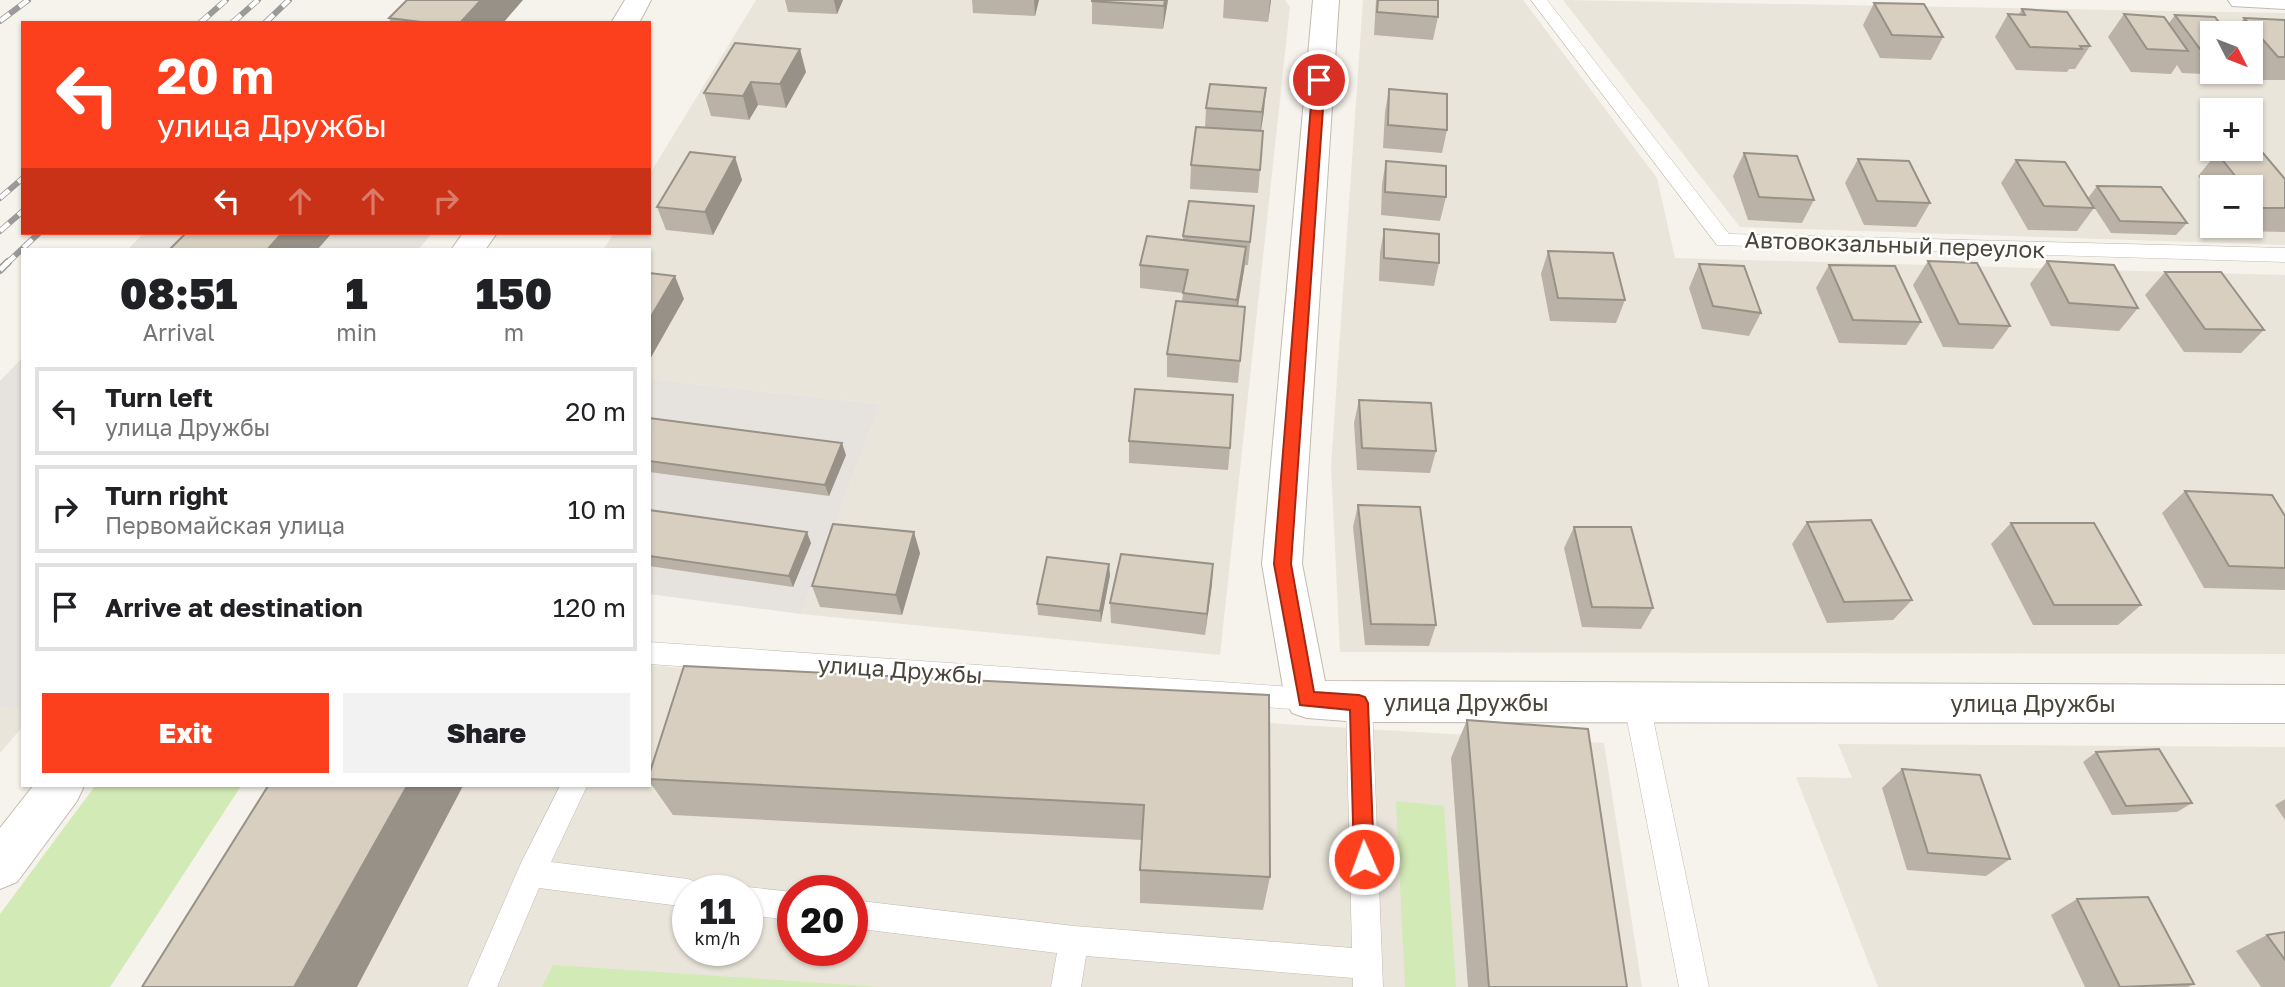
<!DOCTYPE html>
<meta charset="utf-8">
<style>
:root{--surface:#fff;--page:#f2f2f2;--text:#202124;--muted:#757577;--line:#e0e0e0;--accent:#fc3f1d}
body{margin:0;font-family:"Golos Text",sans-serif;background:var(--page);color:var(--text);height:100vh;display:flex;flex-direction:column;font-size:26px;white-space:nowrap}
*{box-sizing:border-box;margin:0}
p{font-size:23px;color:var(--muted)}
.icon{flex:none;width:38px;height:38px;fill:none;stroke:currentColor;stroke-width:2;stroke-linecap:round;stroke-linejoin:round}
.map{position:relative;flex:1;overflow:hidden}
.side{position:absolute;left:21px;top:248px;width:630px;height:539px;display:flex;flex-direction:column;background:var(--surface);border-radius:0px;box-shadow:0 2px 5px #0004}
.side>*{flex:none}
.top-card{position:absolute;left:21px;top:21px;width:630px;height:214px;border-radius:0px;box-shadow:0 2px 5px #0004;background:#fc3f1d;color:#fff;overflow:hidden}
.needle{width:46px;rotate:132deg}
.buttons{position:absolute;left:2200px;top:21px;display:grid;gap:14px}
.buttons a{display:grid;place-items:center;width:63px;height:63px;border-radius:0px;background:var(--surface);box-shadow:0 2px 5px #0004;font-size:35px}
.speed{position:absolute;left:672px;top:875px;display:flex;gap:14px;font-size:35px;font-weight:700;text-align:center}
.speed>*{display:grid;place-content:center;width:91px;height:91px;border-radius:50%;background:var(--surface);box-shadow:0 2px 5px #0004;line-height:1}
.speed small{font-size:18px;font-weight:400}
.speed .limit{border:10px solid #d22;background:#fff;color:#111}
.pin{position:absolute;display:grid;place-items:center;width:60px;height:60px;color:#fff;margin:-30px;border:4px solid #fff;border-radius:50%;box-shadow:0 2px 7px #0007}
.me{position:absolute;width:77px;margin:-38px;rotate:358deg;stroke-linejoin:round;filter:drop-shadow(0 0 5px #0008)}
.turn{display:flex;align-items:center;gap:24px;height:147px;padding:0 21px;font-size:32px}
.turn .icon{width:91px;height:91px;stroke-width:2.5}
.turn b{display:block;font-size:49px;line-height:60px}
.lanes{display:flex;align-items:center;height:66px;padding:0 21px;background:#0003;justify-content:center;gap:35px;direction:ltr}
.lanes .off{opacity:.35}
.eta{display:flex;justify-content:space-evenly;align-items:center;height:119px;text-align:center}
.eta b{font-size:42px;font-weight:800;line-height:49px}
.cta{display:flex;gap:14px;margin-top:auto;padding:14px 21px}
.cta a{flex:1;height:80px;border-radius:0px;background:var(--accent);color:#fff;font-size:28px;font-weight:800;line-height:80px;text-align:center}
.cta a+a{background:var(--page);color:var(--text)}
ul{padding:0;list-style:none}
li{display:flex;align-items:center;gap:21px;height:88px;margin:0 14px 10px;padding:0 7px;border:4px solid var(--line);border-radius:0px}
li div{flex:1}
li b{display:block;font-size:26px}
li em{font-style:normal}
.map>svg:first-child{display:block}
</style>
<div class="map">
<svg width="2285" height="987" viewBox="0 0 2285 987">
<rect width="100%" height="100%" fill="#f6f3ec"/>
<g fill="#eae5da" fill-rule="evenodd">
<path d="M756 0H1285L1290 7 1220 655 801 614 880 404 649 379V250H603L614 233H649V175Z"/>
<path d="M1363 0H1523L1657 178 1675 258 2285 275V654L1340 652 1331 466Z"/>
<path d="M1563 0 2285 13V245L1740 227ZM2212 33H2250V72H2212ZM2212 110H2250V149H2212ZM2212 187H2250V226H2212Z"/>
<path d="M649 665 1282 724 1604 743 1642 987H207L326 786H649ZM688 891H747V950H688ZM793 891H852V950H793Z"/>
<path d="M0 706 23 710V726L0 753Z"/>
<path d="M1838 744 2285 747V987H1878L1796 777 1852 778Z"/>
</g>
<g fill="#e6e2dd">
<path d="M144 233H432L418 250H127Z"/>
<path d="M23 357V710L0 706V381Z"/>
<path d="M649 379 880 404 801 614 649 594Z"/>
</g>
<g fill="#d2eab5">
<path d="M95 786H241L110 987H0V914Z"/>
<path d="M1396 801 1444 806 1456 987H1405Z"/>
<path d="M553 965 882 987H542Z"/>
</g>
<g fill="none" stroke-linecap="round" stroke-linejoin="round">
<g stroke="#c2bbae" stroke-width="1">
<g id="service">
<path d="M1531 0H1547L1729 234 2285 248V262L1717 245Z"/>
<path d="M649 642 1307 688 1316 691 1320 699 1316 707 1307 710 649 664Z"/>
<path d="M1359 692 1368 695 1372 703 1383 987H1353V978L1086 956 1081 987H1051L1057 953 852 928V900L1074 926 1352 948 1346 703 1350 695Z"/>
<path d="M1637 693 1646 696 1650 704 1709 987H1679L1624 704 1628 696Z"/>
<path d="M560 786H587L551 862 688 879 698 883 701 891H688V907L539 888 497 987H467L521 863Z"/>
<path d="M747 887 793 892V920L747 915V891H738Z"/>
</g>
</g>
<g stroke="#c2bbae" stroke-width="2">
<g id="minor">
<path d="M625 0H651L639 23H611Z"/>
<path d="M1313 0H1339L1302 564 1325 681 2285 685V723L1359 722 1307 718 1292 713 1285 699 1262 564Z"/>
<path d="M2228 0H2285V9L2232 6Z"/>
<path d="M463 233H497L485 250H451Z"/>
<path d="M33 786H84L77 801 17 882 0 889V828Z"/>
</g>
</g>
<use href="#service" fill="#fff" fill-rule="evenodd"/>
<use href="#minor" fill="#fff" fill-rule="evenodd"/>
<g stroke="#9a9a9a" stroke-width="6">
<g id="rail-far1">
<path d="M0 21 28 0"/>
<path d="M200 23 226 0"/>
<path d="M232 23 258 0"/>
<path d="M265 23 289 0"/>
<path d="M0 198 23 178"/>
<path d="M0 231 23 211"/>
<path d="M6 264 39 233"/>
</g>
</g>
<g stroke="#9a9a9a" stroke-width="8">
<path id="rail" d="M0 270 8 262"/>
</g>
<use href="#rail-far1" stroke="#fff" stroke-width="4.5" stroke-dasharray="12" stroke-linecap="butt"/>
<use href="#rail" stroke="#fff" stroke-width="5" stroke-dasharray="15" stroke-linecap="butt"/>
</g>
<g fill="#bab2a6">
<path d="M785 0H843L837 14 788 12Z"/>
<path d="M972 0H1039L1035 16 973 13Z"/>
<path d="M1092 0H1168L1163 29 1092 24Z"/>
<path d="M1224 0H1271L1268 22 1223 18Z"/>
<path d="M1376 0H1438V17L1433 40 1374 35Z"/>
<path d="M1874 3 1943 37 1931 60 1880 58 1863 25Z"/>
<path d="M2022 9 2090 46 2075 69H2069L2067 72 2016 70 1995 37 2008 14H2019Z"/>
<path d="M2124 14 2169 23 2175 15 2212 33V72H2226L2224 75 2182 73 2177 65 2171 74 2131 72 2108 37Z"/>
<path d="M389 18 429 23H391Z"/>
<path d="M2244 18 2285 20V80H2259L2250 69V33H2233Z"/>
<path d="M735 43 806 72 786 108 758 105 749 120 711 116 704 93Z"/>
<path d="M1389 89 1447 130 1442 153 1383 148 1385 112Z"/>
<path d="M1206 108 1264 111 1261 131 1260 170 1258 193 1190 189 1191 165 1205 128Z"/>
<path d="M1744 153 1814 200 1802 223 1748 220 1733 176Z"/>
<path d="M2217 153 2285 179V232L2240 231 2236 226H2250V187H2212V195L2198 176Z"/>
<path d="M735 157 742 180 713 235 666 230 657 207Z"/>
<path d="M1858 159 1930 203 1916 227 1864 225 1845 183Z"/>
<path d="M2016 160 2094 208 2077 231 2028 230 2001 183Z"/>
<path d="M1386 161 1446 197 1440 221 1381 215 1382 184Z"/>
<path d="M2097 186 2187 223 2176 235 2111 233 2088 198Z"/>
<path d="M1254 206 1248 265H1245L1238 306 1245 307 1238 383 1167 377V354L1182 301 1183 293 1140 288V265L1183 240V236Z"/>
<path d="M1384 229 1439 263 1434 286 1379 281 1380 253Z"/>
<path d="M1548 251 1625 300 1616 323 1550 321 1541 274Z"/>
<path d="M1928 261 2010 326 1993 349 1943 347 1913 285Z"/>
<path d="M2047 261 2138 308 2119 331 2051 326 2030 284Z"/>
<path d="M1699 264 1761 313 1749 336 1702 329 1689 288Z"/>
<path d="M1829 265 1921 322 1906 345 1839 343 1816 288Z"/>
<path d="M2165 272 2264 330 2241 353 2184 352 2145 295Z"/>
<path d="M1359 400 1436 451 1430 473 1357 470 1354 423Z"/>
<path d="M649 418 846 455 829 496 649 472Z"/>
<path d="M1129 441 1230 448 1228 470 1129 463Z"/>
<path d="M2185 491 2285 516V590L2204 588 2162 513Z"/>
<path d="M1358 505 1436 625 1429 646 1365 645 1353 527Z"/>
<path d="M649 510 811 543 793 587 649 566Z"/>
<path d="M1807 522 1912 600 1893 620 1827 623 1792 544Z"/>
<path d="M2011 523 2141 605 2118 625H2033L1991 544Z"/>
<path d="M1574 527 1653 608 1641 629 1582 627 1564 548Z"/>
<path d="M920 553 902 615 820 607 812 586Z"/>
<path d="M1213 564 1205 635 1111 623 1110 603Z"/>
<path d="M1110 575 1101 622 1038 615 1037 604Z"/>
<path d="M1269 695 1270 877 1263 910 1140 903V870L1142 840 673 815 649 781V775Z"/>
<path d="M1467 720 1627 987H1468L1451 758Z"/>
<path d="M2096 752 2192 803 2177 812 2112 815 2083 762Z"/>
<path d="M1902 769 2010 859 1986 876 1907 870 1882 788Z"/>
<path d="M2285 799V820L2275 805Z"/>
<path d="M2077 899 2194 984 2188 987H2085L2051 915Z"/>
<path d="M2285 932V987H2261L2236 951 2267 935Z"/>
</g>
<g fill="#979187">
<path d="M481 0H523L503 23H460Z"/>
<path d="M834 0H843L837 14Z"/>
<path d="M1034 0H1039L1035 16Z"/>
<path d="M1165 0H1168L1163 29 1164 6Z"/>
<path d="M1270 0H1271L1268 22Z"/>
<path d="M800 49 806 72 786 108 780 84Z"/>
<path d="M751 82 758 105 749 120 743 96Z"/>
<path d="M1266 88 1264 111 1260 136 1262 112Z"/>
<path d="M735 157 742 180 713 235 705 212Z"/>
<path d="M282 233H332L317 250H267Z"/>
<path d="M1246 247 1244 270 1235 323 1237 300Z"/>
<path d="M675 276 684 299 649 361V320Z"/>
<path d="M842 443 846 455 829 496 825 485Z"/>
<path d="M807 532 811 543 793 587 789 576Z"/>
<path d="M914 532 920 553 902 615 896 595Z"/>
<path d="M1109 564 1110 575 1101 622 1100 611Z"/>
<path d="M1213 564 1212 585 1205 635 1207 614Z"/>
<path d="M407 786H463L357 987H294Z"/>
</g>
<g fill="#d8cfc1" stroke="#979187" stroke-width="2">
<path d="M407 0H481L460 23H429L389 18Z"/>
<path d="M1092 0H1165L1164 6 1092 1Z"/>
<path d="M1378 0H1438V17L1377 12Z"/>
<path d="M1874 3 1924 4 1943 37 1892 35Z"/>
<path d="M2022 9 2067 12 2090 46H2080L2082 49 2030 47 2008 14 2025 15Z"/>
<path d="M2124 14 2164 17 2188 51 2147 49Z"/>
<path d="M2175 15 2215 17 2227 33H2212V50L2200 49Z"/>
<path d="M2244 18 2285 20V57H2278Z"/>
<path d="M735 43 800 49 780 84 751 82 743 96 704 93Z"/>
<path d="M1210 84 1266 88 1262 112 1206 108Z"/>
<path d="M1389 89 1447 94V130L1388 125Z"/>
<path d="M1196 127 1263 131 1260 170 1191 165Z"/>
<path d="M690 152 735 157 705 212 657 207Z"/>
<path d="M1744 153 1797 156 1814 200 1759 197Z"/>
<path d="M2217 153H2263L2285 179V208H2260L2250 196V187H2244Z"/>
<path d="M1858 159 1909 161 1930 203 1877 201Z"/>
<path d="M2016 160 2065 162 2094 208 2044 206Z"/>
<path d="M1386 161 1446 166V197L1385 192Z"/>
<path d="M2097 186 2161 187 2187 223 2120 221Z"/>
<path d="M1189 201 1254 206 1250 242 1183 236Z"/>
<path d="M1384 229 1439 234V263L1384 258Z"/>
<path d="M186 233H282L267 250H169Z"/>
<path d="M1147 236 1246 247 1237 300 1183 293 1188 270 1140 265Z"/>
<path d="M1548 251 1613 253 1625 300 1558 298Z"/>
<path d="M1928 261 1977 263 2010 326 1959 324Z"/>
<path d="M2047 261 2114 265 2138 308 2069 303Z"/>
<path d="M1699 264 1744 266 1761 313 1713 306Z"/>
<path d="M1829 265 1895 266 1921 322 1853 320Z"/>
<path d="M2165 272H2221L2264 330 2205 329Z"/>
<path d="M649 273 675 276 649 320Z"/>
<path d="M1176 301 1245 307 1240 361 1167 354Z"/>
<path d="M1135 389 1233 395 1230 448 1129 441Z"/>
<path d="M1359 400 1431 403 1436 451 1362 448Z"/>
<path d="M649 418 842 443 825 485 649 461Z"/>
<path d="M2185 491 2272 495 2285 516V568L2229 566Z"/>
<path d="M1358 505 1420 507 1436 625 1371 624Z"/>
<path d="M649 510 807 532 789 576 649 556Z"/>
<path d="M1871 520 1912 600 1844 602 1807 522Z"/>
<path d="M2011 523H2094L2141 605H2054Z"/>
<path d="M833 524 914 532 896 595 812 586Z"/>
<path d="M1574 527H1631L1653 608 1592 607Z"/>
<path d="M1121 554 1213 564 1207 614 1110 603Z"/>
<path d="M1047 557 1109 564 1100 611 1037 604Z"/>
<path d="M684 666 1269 695 1270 877 1140 870 1144 805 649 779V775Z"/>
<path d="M1467 720 1588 729 1627 987H1489Z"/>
<path d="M2159 749 2192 803 2126 806 2096 752Z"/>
<path d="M1902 769 1980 775 2010 859 1928 853Z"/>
<path d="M268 786H407L294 987H142Z"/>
<path d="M2148 897 2194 984 2120 987 2077 899Z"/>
<path d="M2285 932V960L2267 935Z"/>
</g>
<path fill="#fc3f1d" stroke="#a42913" stroke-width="2" d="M1319 77 1325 80 1291 564 1314 692 1359 695 1365 697 1368 703 1374 859 1371 866 1364 869 1357 866 1354 859 1350 710 1300 705 1274 564 1313 80Z"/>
<g text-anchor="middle" stroke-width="5" stroke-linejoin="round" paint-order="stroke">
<g font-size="23" fill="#4b4439" stroke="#fff">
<text transform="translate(1895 245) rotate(2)" y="8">Автовокзальный переулок</text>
<text transform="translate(900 670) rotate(4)" y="8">улица Дружбы</text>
<text x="1466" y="711">улица Дружбы</text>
<text x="2033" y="712">улица Дружбы</text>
</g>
</g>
</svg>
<div class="buttons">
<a><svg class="needle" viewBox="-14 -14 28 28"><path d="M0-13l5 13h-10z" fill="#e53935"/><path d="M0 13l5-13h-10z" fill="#757577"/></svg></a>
<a>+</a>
<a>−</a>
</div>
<div class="speed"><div>11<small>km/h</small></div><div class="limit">20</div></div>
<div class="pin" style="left:1319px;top:80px;background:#d93025"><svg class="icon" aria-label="arrive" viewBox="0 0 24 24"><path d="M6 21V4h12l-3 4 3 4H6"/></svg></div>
<svg class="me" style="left:1364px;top:859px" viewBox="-20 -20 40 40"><circle r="17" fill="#fc3f1d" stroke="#fff" stroke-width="3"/><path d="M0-11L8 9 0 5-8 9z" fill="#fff"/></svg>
<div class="top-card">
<div class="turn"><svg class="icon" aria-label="left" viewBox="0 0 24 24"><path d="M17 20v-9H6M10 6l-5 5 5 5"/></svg><div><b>20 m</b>улица Дружбы</div></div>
<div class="lanes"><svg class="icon" aria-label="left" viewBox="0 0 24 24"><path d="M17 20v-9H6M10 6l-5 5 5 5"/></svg><svg class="icon off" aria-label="ahead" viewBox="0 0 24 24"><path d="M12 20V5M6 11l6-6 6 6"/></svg><svg class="icon off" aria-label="ahead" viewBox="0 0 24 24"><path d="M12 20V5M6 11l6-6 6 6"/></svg><svg class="icon off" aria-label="right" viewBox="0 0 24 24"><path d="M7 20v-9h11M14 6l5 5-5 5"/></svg></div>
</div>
<section class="side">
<div class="eta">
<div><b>08:51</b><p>Arrival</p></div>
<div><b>1</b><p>min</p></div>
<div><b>150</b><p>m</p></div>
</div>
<ul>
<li><svg class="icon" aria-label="left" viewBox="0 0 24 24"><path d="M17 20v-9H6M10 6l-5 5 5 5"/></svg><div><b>Turn left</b><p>улица Дружбы</p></div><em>20 m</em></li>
<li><svg class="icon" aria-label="right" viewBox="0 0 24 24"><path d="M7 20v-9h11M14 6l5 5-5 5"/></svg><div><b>Turn right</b><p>Первомайская улица</p></div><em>10 m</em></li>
<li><svg class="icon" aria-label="arrive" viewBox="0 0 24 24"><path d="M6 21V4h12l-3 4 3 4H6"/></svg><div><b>Arrive at destination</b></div><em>120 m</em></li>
</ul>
<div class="cta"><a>Exit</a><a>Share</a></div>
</section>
</div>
